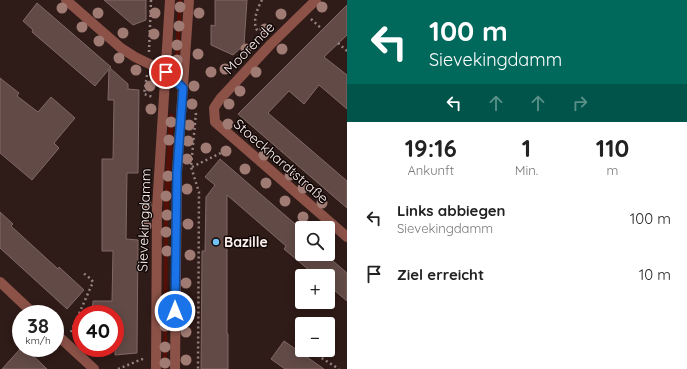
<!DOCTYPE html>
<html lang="de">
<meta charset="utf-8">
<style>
:root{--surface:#fff;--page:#f6f6f6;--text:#222;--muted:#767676}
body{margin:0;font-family:Quicksand,sans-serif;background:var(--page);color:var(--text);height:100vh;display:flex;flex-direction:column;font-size:15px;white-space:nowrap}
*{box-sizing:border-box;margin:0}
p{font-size:13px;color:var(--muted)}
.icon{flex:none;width:22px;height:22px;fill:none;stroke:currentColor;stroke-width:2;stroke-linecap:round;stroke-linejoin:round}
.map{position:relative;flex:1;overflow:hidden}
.details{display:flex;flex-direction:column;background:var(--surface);width:340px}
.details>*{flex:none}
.guide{background:#00695c;color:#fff;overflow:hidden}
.controls{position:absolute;left:295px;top:221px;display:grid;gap:8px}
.controls a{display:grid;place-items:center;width:40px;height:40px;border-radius:4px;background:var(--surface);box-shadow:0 2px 10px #0003;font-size:20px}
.speed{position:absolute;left:12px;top:305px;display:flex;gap:8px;font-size:20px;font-weight:700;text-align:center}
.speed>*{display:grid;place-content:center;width:52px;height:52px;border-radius:50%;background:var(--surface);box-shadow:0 2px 10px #0003;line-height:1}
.speed small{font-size:10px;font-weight:400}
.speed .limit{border:6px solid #d22;background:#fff;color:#111}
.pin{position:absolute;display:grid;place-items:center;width:34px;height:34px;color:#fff;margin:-17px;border:2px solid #fff;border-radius:50%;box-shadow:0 1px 4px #0007}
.me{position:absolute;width:44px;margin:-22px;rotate:0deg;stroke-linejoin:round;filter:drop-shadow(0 0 3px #0008)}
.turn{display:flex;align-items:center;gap:14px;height:84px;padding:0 16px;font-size:18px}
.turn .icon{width:52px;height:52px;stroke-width:2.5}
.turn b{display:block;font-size:28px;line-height:34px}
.lanes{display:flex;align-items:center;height:38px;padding:0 16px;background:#0003;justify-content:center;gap:20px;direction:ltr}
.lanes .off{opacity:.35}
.eta{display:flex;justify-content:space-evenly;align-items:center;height:68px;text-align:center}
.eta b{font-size:24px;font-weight:700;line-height:28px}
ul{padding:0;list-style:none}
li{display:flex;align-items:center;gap:12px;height:56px;padding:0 16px}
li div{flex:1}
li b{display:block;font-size:15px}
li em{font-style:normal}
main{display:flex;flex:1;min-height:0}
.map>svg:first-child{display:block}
</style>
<main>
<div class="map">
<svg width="347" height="369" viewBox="0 0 347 369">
<rect width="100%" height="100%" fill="#2f1b18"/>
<g fill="#540f07">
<path d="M178 0H182L178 75 177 77 174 75Z"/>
<path d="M170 113 174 115 168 222 167 369H163L164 201 169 115Z"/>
</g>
<g fill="#624b47" stroke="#816965">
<path d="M104 0H146V20L133 25Z"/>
<path d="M215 0H247L244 45 233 55 211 45V25L215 26Z"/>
<path d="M37 3 111 67 110 68 128 84V89L139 90 138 173H127L126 239 138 240 137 353 115 355V314H92L93 301H112L113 251H102V159H113L114 100H108L109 69 95 86 32 32 33 30 23 21Z"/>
<path d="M347 5V35L324 57 347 75V109L319 85 304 104 289 91 268 113 347 181V208L238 114Z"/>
<path d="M0 78 19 93 17 96 38 112 51 97 75 118 54 143 59 148 32 180 0 153Z"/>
<path d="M220 159 302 230V254H325L347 273V301L328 285V276H316L284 249 286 246 227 195V334H228V369H201L202 251H205L206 197 215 185 205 177Z"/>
<path d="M0 212 13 224 11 226 58 269 59 267 84 290 67 309 0 248Z"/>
<path d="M284 341 297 350 324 369H285L271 359Z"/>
<path d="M21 348H25L47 369H2Z"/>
</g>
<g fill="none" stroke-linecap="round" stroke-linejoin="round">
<g stroke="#948380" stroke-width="2.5" stroke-dasharray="2 3" stroke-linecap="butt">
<path d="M262 0C258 7 253 19 256 28 257 31 261 33 263 35"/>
<path d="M311 19 322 29"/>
<path d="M338 43 347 51"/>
<path d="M149 52 151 0"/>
<path d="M147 75 144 94 153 97"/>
<path d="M196 113 191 167 199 192 198 369"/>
<path d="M192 167 229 149"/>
<path d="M71 332 93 282 91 279 82 272"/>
<path d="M301 345 302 346"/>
<path d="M309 350 339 369"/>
<path d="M118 369 145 358"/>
</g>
<g stroke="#8c5248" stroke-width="10">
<path d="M66 0 121 48 135 57 166 72 183 88"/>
<path d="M316 0 271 44 220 99 214 108 215 122 347 237"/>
<path d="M0 282 34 314"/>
<path d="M55 333 94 369"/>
</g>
<g stroke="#8c5248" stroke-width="10">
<path d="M156 369 157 208 170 0"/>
<path d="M175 369 177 172 189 0"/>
</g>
</g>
<g fill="#a07b74">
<circle cx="180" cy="7" r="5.5"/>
<circle cx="322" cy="7" r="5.5"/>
<circle cx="62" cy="8" r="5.5"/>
<circle cx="98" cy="13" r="5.5"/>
<circle cx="155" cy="13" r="5.5"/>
<circle cx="199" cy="13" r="5.5"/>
<circle cx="281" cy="14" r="5.5"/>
<circle cx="179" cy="26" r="5.5"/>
<circle cx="82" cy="27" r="5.5"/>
<circle cx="265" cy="29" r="5.5"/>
<circle cx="123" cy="33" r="5.5"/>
<circle cx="154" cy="34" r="5.5"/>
<circle cx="99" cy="41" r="5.5"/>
<circle cx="177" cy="45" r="5.5"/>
<circle cx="246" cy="49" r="5.5"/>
<circle cx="282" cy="49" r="5.5"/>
<circle cx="198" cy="54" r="5.5"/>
<circle cx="119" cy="58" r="5.5"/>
<circle cx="177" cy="60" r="5.5"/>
<circle cx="225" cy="69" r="5.5"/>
<circle cx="136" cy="70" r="5.5"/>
<circle cx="211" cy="72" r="5.5"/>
<circle cx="256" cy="72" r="5.5"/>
<circle cx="150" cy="86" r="5.5"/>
<circle cx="194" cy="86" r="5.5"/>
<circle cx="240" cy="91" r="5.5"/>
<circle cx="192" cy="104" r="5.5"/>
<circle cx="229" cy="104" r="5.5"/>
<circle cx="151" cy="109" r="5.5"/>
<circle cx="171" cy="122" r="5.5"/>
<circle cx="228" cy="124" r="5.5"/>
<circle cx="189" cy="125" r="5.5"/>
<circle cx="169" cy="140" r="5.5"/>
<circle cx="188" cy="141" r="5.5"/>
<circle cx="206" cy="148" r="5.5"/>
<circle cx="226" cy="151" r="5.5"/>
<circle cx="264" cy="155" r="5.5"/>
<circle cx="187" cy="159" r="5.5"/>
<circle cx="245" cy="169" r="5.5"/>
<circle cx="290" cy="175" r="5.5"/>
<circle cx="168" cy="176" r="5.5"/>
<circle cx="266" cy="183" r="5.5"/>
<circle cx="303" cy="188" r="5.5"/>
<circle cx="187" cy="189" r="5.5"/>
<circle cx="166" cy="196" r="5.5"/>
<circle cx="285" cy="201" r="5.5"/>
<circle cx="322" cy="203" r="5.5"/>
<circle cx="146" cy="205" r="5.5"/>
<circle cx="167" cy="215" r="5.5"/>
<circle cx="303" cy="217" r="5.5"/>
<circle cx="188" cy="224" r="5.5"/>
<circle cx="146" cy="226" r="5.5"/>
<circle cx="166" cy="232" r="5.5"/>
<circle cx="167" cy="251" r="5.5"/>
<circle cx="190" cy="255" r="5.5"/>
<circle cx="186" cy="283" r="5.5"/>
<circle cx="186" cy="306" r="5.5"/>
<circle cx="165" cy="307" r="5.5"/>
<circle cx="165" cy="326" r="5.5"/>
<circle cx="186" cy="332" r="5.5"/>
<circle cx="165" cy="347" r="5.5"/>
<circle cx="186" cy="360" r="5.5"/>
<circle cx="165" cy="363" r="5.5"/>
</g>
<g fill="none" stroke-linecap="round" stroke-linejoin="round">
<g stroke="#114b97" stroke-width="10">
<path id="route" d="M166 72 183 88 177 172 175 311"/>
</g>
<use href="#route" stroke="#1a73e8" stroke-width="7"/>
</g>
<circle fill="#70c2f4" stroke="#110807" stroke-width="1.5" cx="216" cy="242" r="4"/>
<g text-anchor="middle" stroke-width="3" stroke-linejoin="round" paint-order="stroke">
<g font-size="14" fill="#fef0ed" stroke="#110807">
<text transform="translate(249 48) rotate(-46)" y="5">Moorende</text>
<text transform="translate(281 161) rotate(41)" y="5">Stoeckhardtstraße</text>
<text transform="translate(144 220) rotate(-88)" y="5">Sievekingdamm</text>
</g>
<g font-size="14" font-weight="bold" fill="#fef0ed" stroke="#110807" text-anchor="start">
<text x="224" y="247">Bazille</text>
</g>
</g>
</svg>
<div class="controls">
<a><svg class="icon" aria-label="search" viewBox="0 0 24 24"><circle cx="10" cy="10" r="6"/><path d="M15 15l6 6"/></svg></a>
<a>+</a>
<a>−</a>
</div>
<div class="speed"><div>38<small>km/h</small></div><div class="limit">40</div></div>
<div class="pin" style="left:166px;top:72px;background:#d93025"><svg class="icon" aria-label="arrive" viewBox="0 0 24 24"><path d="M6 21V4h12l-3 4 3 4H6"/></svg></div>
<svg class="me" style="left:175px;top:311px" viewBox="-20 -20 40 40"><circle r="17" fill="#1a73e8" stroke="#fff" stroke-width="3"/><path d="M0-11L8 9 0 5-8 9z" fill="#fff"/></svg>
</div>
<section class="details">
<div class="guide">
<div class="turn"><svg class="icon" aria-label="left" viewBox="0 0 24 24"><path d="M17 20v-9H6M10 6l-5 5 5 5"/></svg><div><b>100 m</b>Sievekingdamm</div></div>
<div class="lanes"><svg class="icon" aria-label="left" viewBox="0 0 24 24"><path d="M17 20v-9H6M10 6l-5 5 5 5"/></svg><svg class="icon off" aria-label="ahead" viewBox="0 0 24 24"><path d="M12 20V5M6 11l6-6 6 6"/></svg><svg class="icon off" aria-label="ahead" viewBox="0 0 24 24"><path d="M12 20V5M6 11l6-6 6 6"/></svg><svg class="icon off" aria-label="right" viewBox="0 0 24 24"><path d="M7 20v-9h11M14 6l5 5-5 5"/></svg></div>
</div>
<div class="eta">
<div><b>19:16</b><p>Ankunft</p></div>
<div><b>1</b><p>Min.</p></div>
<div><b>110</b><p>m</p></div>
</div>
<ul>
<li><svg class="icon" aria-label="left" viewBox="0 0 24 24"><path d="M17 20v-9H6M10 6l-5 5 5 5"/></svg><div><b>Links abbiegen</b><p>Sievekingdamm</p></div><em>100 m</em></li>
<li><svg class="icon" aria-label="arrive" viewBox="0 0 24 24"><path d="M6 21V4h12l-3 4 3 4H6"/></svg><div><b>Ziel erreicht</b></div><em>10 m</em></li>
</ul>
</section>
</main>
